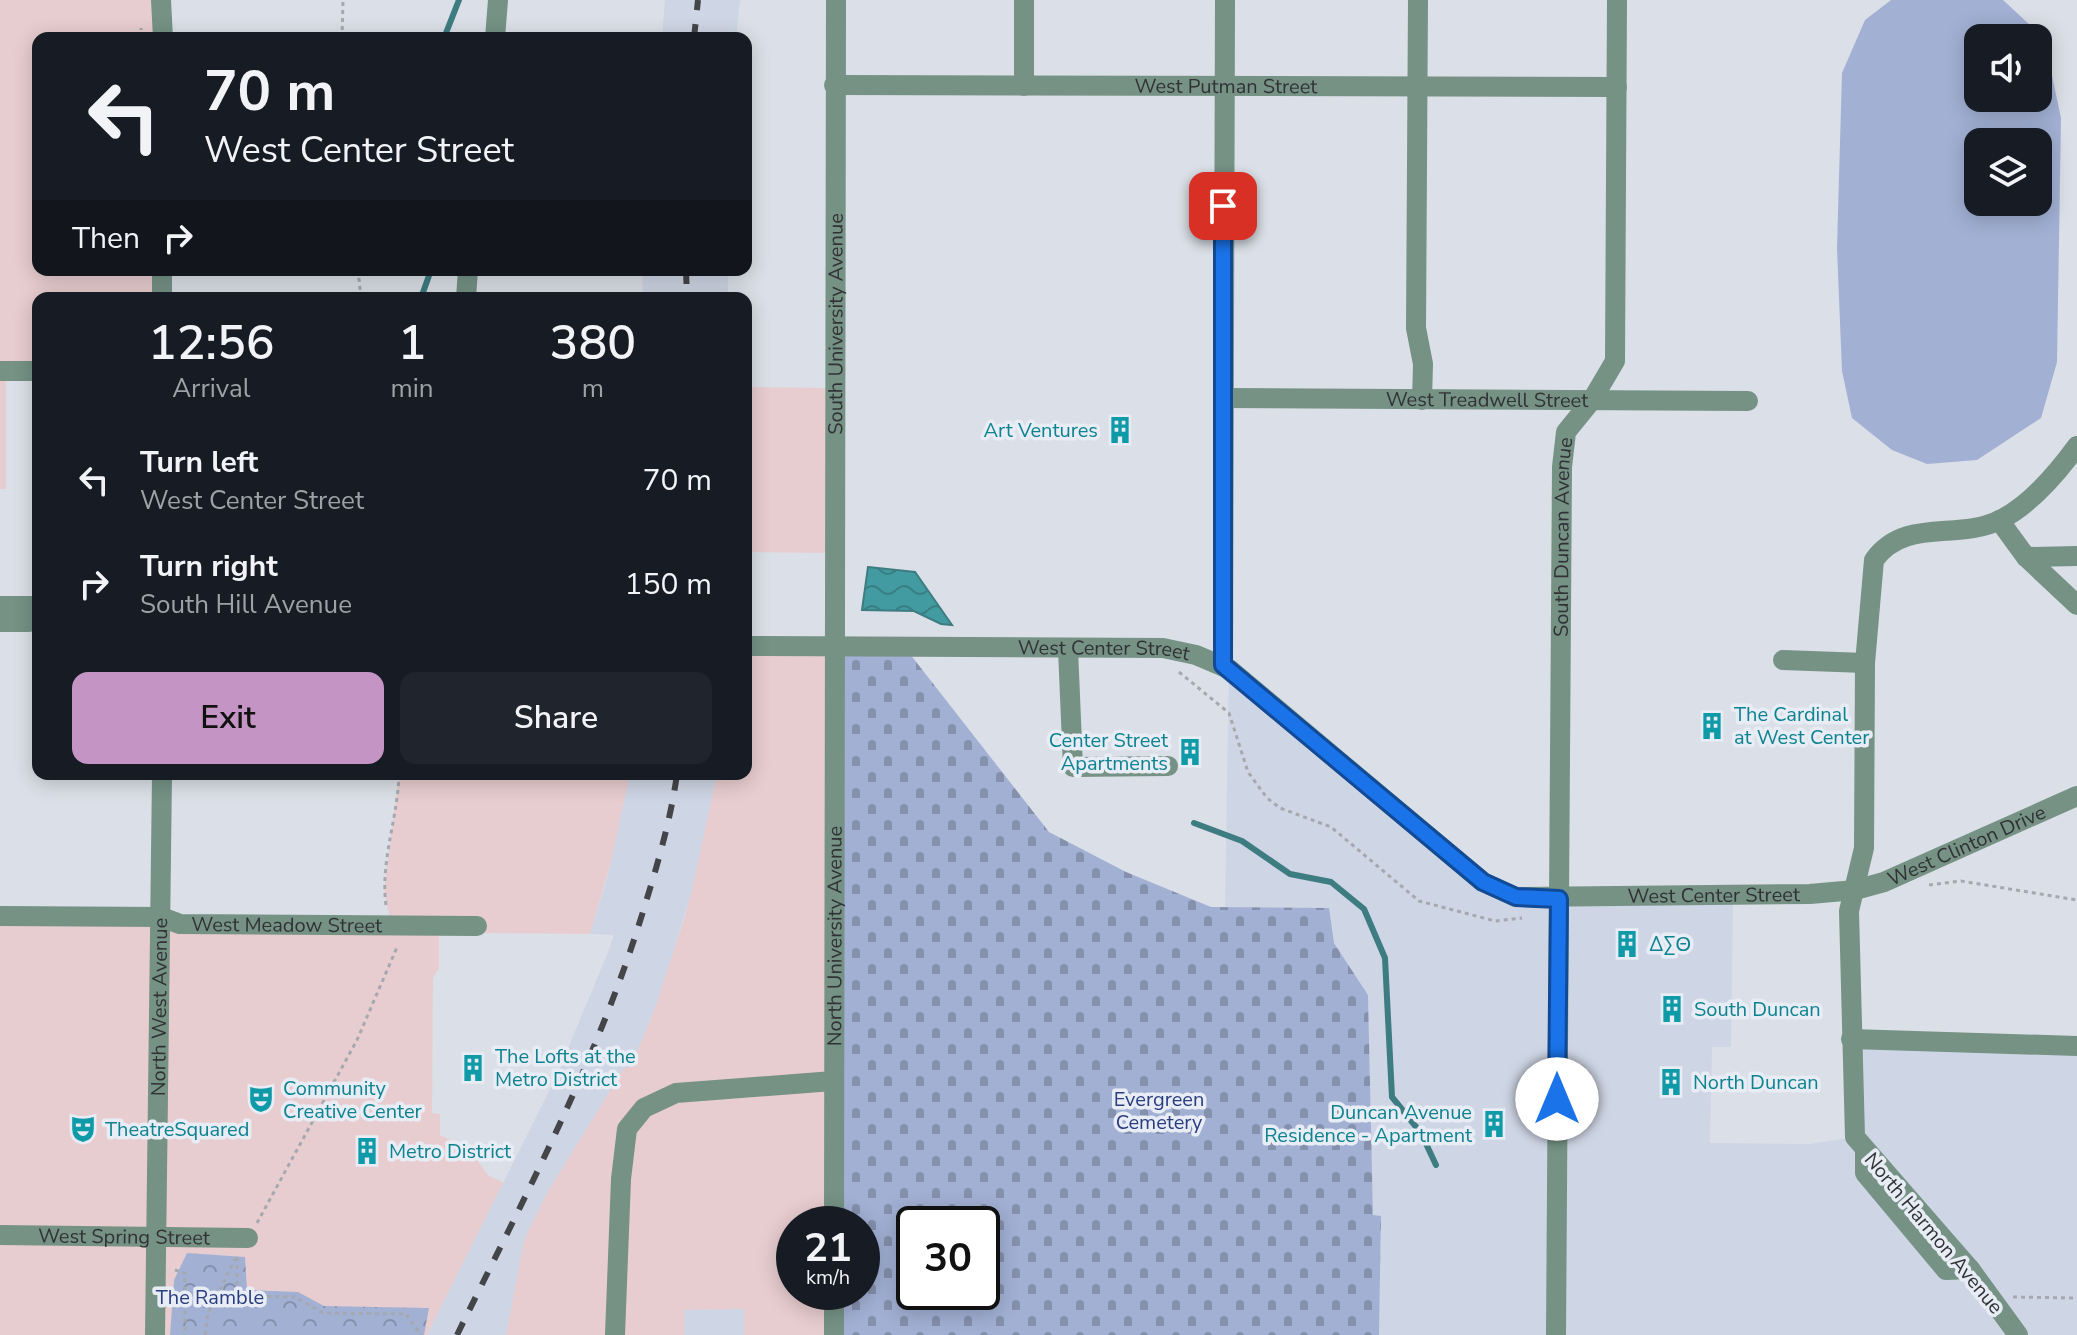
<!DOCTYPE html>
<meta charset="utf-8">
<style>
:root{--surface:#171b24;--page:#20242c;--text:#f1f3f6;--muted:#9ea1a6;--accent:#c495c4}
body{margin:0;font-family:"Nunito Sans",sans-serif;background:var(--page);color:var(--text);height:100vh;display:flex;flex-direction:column;font-size:30px;white-space:nowrap}
*{box-sizing:border-box;margin:0}
p{font-size:26px;color:var(--muted)}
.icon{flex:none;width:44px;height:44px;fill:none;stroke:currentColor;stroke-width:2;stroke-linecap:round;stroke-linejoin:round}
.map{position:relative;flex:1;overflow:hidden}
.drawer{position:absolute;left:32px;top:292px;width:720px;height:488px;display:flex;flex-direction:column;background:var(--surface);border-radius:16px;box-shadow:0 4px 20px #0003}
.drawer>*{flex:none}
.banner{position:absolute;left:32px;top:32px;width:720px;height:244px;border-radius:16px;box-shadow:0 4px 20px #0003;background:#171b24;color:var(--text);overflow:hidden}
.fabs{position:absolute;left:1964px;top:24px;display:grid;gap:16px}
.fabs a{display:grid;place-items:center;width:88px;height:88px;border-radius:16px;background:var(--surface);box-shadow:0 4px 20px #0003;font-size:40px}
.speed{position:absolute;left:776px;top:1206px;display:flex;gap:16px;font-size:40px;font-weight:700;text-align:center}
.speed>*{display:grid;place-content:center;width:104px;height:104px;border-radius:50%;background:var(--surface);box-shadow:0 4px 20px #0003;line-height:1}
.speed small{font-size:20px;font-weight:400}
.speed .limit{border:4px solid #111;border-radius:12px;background:#fff;color:#111}
.pin{position:absolute;display:grid;place-items:center;width:68px;height:68px;color:#fff;margin:-34px;border-radius:16px;box-shadow:0 4px 12px #0006}
.me{position:absolute;width:88px;margin:-44px;rotate:0deg;stroke-linejoin:round;filter:drop-shadow(0 0 6px #0008)}
.turn{display:flex;align-items:center;gap:28px;height:168px;padding:0 40px;font-size:36px}
.turn .icon{width:104px;height:104px;stroke-width:2.5}
.turn b{display:block;font-size:56px;line-height:68px}
.then{display:flex;align-items:center;height:76px;padding:0 40px;background:#0003;gap:16px;font-size:30px}
.eta{display:flex;justify-content:space-evenly;align-items:center;height:136px;text-align:center}
.eta b{font-size:48px;font-weight:600;line-height:56px}
.cta{display:flex;gap:16px;margin-top:auto;padding:16px 40px}
.cta a{flex:1;height:92px;border-radius:16px;background:var(--accent);color:#111;font-size:32px;font-weight:600;line-height:92px;text-align:center}
.cta a+a{background:var(--page);color:var(--text)}
ul{padding:0;list-style:none}
li{display:flex;align-items:center;gap:24px;height:104px;padding:0 40px}
li div{flex:1}
li b{display:block;font-size:30px}
li em{font-style:normal}
.map>svg:first-child{display:block}
</style>
<div class="map">
<svg width="2077" height="1335" viewBox="0 0 2077 1335">
<defs>
<pattern id="cemetery-stones" width="16" height="16" patternUnits="userSpaceOnUse" patternTransform="scale(2)"><rect width="16" height="16" fill="#a2b0d4"/><path d="M2 7V4a2 2 0 0 1 4 0v3zM10 15v-3a2 2 0 0 1 4 0v3z" fill="#8590ad"/></pattern>
<pattern id="park-crowns" width="20" height="18" patternUnits="userSpaceOnUse" patternTransform="scale(2)"><rect width="20" height="18" fill="#a2b0d4"/><path d="M2 6a3 3 0 1 1 6 0M12 15a3 3 0 1 1 6 0" fill="none" stroke="#8590ad"/></pattern>
<pattern id="water-waves" width="16" height="10" patternUnits="userSpaceOnUse" patternTransform="scale(2)"><rect width="16" height="10" fill="#429ba1"/><path d="M0 5q4-4 8 0t8 0" fill="none" stroke="#387f84"/></pattern>
</defs>
<rect width="100%" height="100%" fill="#dbdfe7"/>
<g fill="#e8cdd0">
<path d="M0 0H161L163 38H38V270H162V298H38V371H6V489H0Z"/>
<path d="M746 387 834 388V553L746 552Z"/>
<path d="M746 646 833 647 834 1224H794V1292H834V1335H744L743 1309 684 1310V1335H506L524 1240 547 1193 650 1021 685 916 717 774H746Z"/>
<path d="M333 774H630L613 855 590 934 485 933 477 926H439V968L433 978 432 1113 440 1114V1135L468 1148 488 1175 504 1183 427 1335H0V916L391 925 384 890 399 776Z"/>
</g>
<g fill="#ced5e4">
<path d="M665 0H740L736 38H662Z"/>
<path d="M642 270H728V298H643Z"/>
<path d="M1229 669 1516 897 1733 896 1731 1047H1712L1710 1143 1810 1144 1855 1137 1851 1039 2077 1046V1335H1379L1381 1217 1373 1216 1368 995 1334 943 1225 907Z"/>
<path d="M630 774H717L691 894 658 1000 631 1067 624 1068 547 1193 524 1240 506 1335H427L556 1077 609 950 614 935 590 934 608 875Z"/>
<path d="M744 1309V1335H684V1310Z"/>
</g>
<path fill="url(#cemetery-stones)" fill-rule="evenodd" d="M833 647 906 649 1049 832 1126 872 1211 907 1329 908 1334 943 1368 995 1373 1215 1381 1216 1379 1335H834V1292H862V1224H834ZM914 1224H982V1292H914Z"/>
<path fill="url(#park-crowns)" d="M187 1253 245 1257 247 1290 298 1292 324 1306 429 1308 424 1335H170L174 1280Z"/>
<path fill="#a2b0d4" fill-rule="evenodd" d="M1891 0H2003L2044 38 2061 118 2057 362 2041 418 1977 460 1927 464 1892 450 1852 418 1842 371 1837 248 1842 73 1865 20ZM1978 38H2038V98H1978ZM1978 142H2038V202H1978Z"/>
<path fill="url(#water-waves)" stroke="#3d7c81" stroke-width="2" d="M868 567 915 572 952 625 941 624 914 611 862 610Z"/>
<g fill="none" stroke-linecap="round" stroke-linejoin="round">
<g stroke="#3d7c81" stroke-width="6">
<path d="M444 38 459 0"/>
<path d="M421 298 431 270"/>
<path d="M1194 823 1242 841 1290 874 1331 882 1364 909 1385 958 1392 1097 1421 1133 1436 1165"/>
</g>
<g stroke="#a5a8af" stroke-width="3" stroke-dasharray="4 4" stroke-linecap="butt">
<path d="M141 38V28"/>
<path d="M342 38 343 0"/>
<path d="M358 270 361 298"/>
<path d="M1179 672 1229 713 1248 772 1267 798 1280 808 1331 827 1419 901 1495 921 1522 918"/>
<path d="M1929 885 1961 881 2077 900"/>
<path d="M386 905C380 861 398 818 399 774"/>
<path d="M257 1223 357 1040 398 945"/>
<path d="M237 1257V1288L247 1296 295 1297 323 1313 406 1314 421 1335"/>
<path d="M175 1270 185 1273V1335"/>
<path d="M2013 1297 2077 1298"/>
<path d="M205 1335 208 1313 235 1259"/>
</g>
<g stroke="#759285" stroke-width="20">
<path d="M161 0 163 38"/>
<path d="M1418 0 1416 328 1423 364 1422 400"/>
<path d="M495 38 498 0"/>
<path id="s1" d="M834 85 1617 87"/>
<path d="M1024 86V0"/>
<path d="M162 298V270"/>
<path d="M466 298 468 270"/>
<path d="M0 371H38"/>
<path id="s2" d="M1225 398 1748 401"/>
<path d="M1999 520 2026 557 2077 556"/>
<path d="M2026 557 2077 605"/>
<path d="M0 606H38"/>
<path d="M0 622H29L38 616"/>
<path id="s3" d="M746 646 1163 648 1196 655 1229 669 1483 882 1516 897 1810 894 1855 890 1884 882 2077 796"/>
<path d="M1068 649 1073 767 1168 766"/>
<path d="M1783 660 1865 663"/>
<path d="M1223 665 1225 0"/>
<path id="s4" d="M0 916 161 917 180 924 477 926"/>
<path d="M1851 1039 2077 1046"/>
<path d="M1865 1150V1173L1946 1270 1970 1269"/>
<path id="s5" d="M834 1224 836 0"/>
<path id="s6" d="M0 1235 248 1238"/>
<path d="M834 1292V1335"/>
<path id="s7" d="M155 1335 162 774"/>
<path d="M615 1335 621 1179 627 1129 644 1108 676 1093 833 1081"/>
<path id="s8" d="M1556 1335 1562 467 1566 432 1592 400 1615 361 1617 0"/>
<path d="M2018 1335 1970 1269 1855 1137 1849 911 1864 848 1865 663 1874 560C1905 517 1957 541 2000 520 2030 505 2058 472 2077 446"/>
</g>
<g stroke="#444549" stroke-width="6" stroke-dasharray="14 14" stroke-linecap="butt">
<path d="M694 38 698 0"/>
<path d="M686 270 687 298"/>
<path d="M457 1335C526 1194 600 1055 645 905 658 863 671 818 677 774"/>
</g>
</g>
<g fill="none" stroke-linecap="round" stroke-linejoin="round">
<g stroke="#114b97" stroke-width="20">
<path id="route" d="M1223 206V665L1483 882 1516 897 1559 899 1557 1099"/>
</g>
<use href="#route" stroke="#1a73e8" stroke-width="14"/>
</g>
<defs>
<g id="building-bare" transform="scale(2.16)"><path d="M-4-6H4V6H1V3H-1V6H-4ZM-2.5-4.3h1.7v1.8h-1.7ZM.8-4.3h1.7v1.8H.8ZM-2.5-1h1.7V.8h-1.7ZM.8-1h1.7V.8H.8Z" fill="#0f9aa8" stroke="#e8ecf5" stroke-width="2.5" paint-order="stroke"/></g>
<g id="theatre-bare" transform="scale(2.16)"><path d="M-5-5.5Q0-4 5-5.5V0Q5 5 0 6Q-5 5-5 0ZM-3.3-2.5H-1v1.5H-3.3ZM1-2.5H3.3v1.5H1ZM-2.8 1Q0 5.5 2.8 1Z" fill="#0f9aa8" stroke="#e8ecf5" stroke-width="2.5" paint-order="stroke"/></g>
</defs>
<g fill-rule="evenodd">
<use href="#building-bare" x="1120" y="430"/>
<use href="#building-bare" x="1712" y="726"/>
<use href="#building-bare" x="1190" y="752"/>
<use href="#building-bare" x="1627" y="944"/>
<use href="#building-bare" x="1672" y="1009"/>
<use href="#building-bare" x="473" y="1068"/>
<use href="#building-bare" x="1671" y="1082"/>
<use href="#theatre-bare" x="261" y="1099"/>
<use href="#building-bare" x="1494" y="1124"/>
<use href="#theatre-bare" x="83" y="1129"/>
<use href="#building-bare" x="367" y="1151"/>
</g>
<g text-anchor="middle" stroke-width="7" stroke-linejoin="round" paint-order="stroke">
<g font-size="20" fill="#313236" stroke="#e8ecf5">
<text dy="7" stroke="none"><textPath href="#s1" startOffset="392">West Putman Street</textPath></text>
<text dy="7" stroke="none"><textPath href="#s5" startOffset="900">South University Avenue</textPath></text>
<text dy="7" stroke="none"><textPath href="#s2" startOffset="262">West Treadwell Street</textPath></text>
<text dy="7" stroke="none"><textPath href="#s8" startOffset="798">South Duncan Avenue</textPath></text>
<text dy="7" stroke="none"><textPath href="#s3" startOffset="358">West Center Street</textPath></text>
<text dy="7" stroke="none"><textPath href="#s3" startOffset="1314">West Clinton Drive</textPath></text>
<text dy="7" stroke="none"><textPath href="#s3" startOffset="1052">West Center Street</textPath></text>
<text dy="7" stroke="none"><textPath href="#s4" startOffset="288">West Meadow Street</textPath></text>
<text dy="7" stroke="none"><textPath href="#s5" startOffset="288">North University Avenue</textPath></text>
<text dy="7" stroke="none"><textPath href="#s7" startOffset="328">North West Avenue</textPath></text>
<text transform="translate(1934 1233) rotate(50)" y="7">North Harmon Avenue</text>
<text dy="7" stroke="none"><textPath href="#s6" startOffset="124">West Spring Street</textPath></text>
</g>
<g font-size="20" fill="#0d838f" stroke="#e8ecf5" text-anchor="start">
<text x="1098" y="437" text-anchor="end">Art Ventures</text>
<text x="1734" y="721">The Cardinal<tspan x="1734" dy="23">at West Center</tspan></text>
<text x="1168" y="747" text-anchor="end">Center Street<tspan x="1168" dy="23">Apartments</tspan></text>
<text x="1649" y="951">ΔΣΘ</text>
<text x="1694" y="1016">South Duncan</text>
<text x="495" y="1063">The Lofts at the<tspan x="495" dy="23">Metro District</tspan></text>
<text x="1693" y="1089">North Duncan</text>
<text x="283" y="1095">Community<tspan x="283" dy="23">Creative Center</tspan></text>
<text x="1472" y="1119" text-anchor="end">Duncan Avenue<tspan x="1472" dy="23">Residence - Apartment</tspan></text>
<text x="105" y="1136">TheatreSquared</text>
<text x="389" y="1158">Metro District</text>
</g>
<g font-size="20" fill="#293d7f" stroke="#e8ecf5">
<text x="1159" y="1106">Evergreen<tspan x="1159" dy="23">Cemetery</tspan></text>
<text x="210" y="1304">The Ramble</text>
</g>
</g>
</svg>
<div class="fabs">
<a><svg class="icon" aria-label="sound" viewBox="0 0 24 24"><path d="M4 9h4l5-4v14l-5-4H4zM17 9q2 3 0 6"/></svg></a>
<a><svg class="icon" aria-label="layers" viewBox="0 0 24 24"><path d="M12 4l9 5-9 5-9-5zM3 14l9 5 9-5"/></svg></a>
</div>
<div class="speed"><div>21<small>km/h</small></div><div class="limit">30</div></div>
<div class="pin" style="left:1223px;top:206px;background:#d93025"><svg class="icon" aria-label="arrive" viewBox="0 0 24 24"><path d="M6 21V4h12l-3 4 3 4H6"/></svg></div>
<svg class="me" style="left:1557px;top:1099px" viewBox="-20 -20 40 40"><circle r="19" fill="#fff"/><path d="M0-13L10 11 0 6-10 11z" fill="#1a73e8"/></svg>
<div class="banner">
<div class="turn"><svg class="icon" aria-label="left" viewBox="0 0 24 24"><path d="M17 20v-9H6M10 6l-5 5 5 5"/></svg><div><b>70 m</b>West Center Street</div></div>
<div class="then">Then<svg class="icon" aria-label="right" viewBox="0 0 24 24"><path d="M7 20v-9h11M14 6l5 5-5 5"/></svg></div>
</div>
<section class="drawer">
<div class="eta">
<div><b>12:56</b><p>Arrival</p></div>
<div><b>1</b><p>min</p></div>
<div><b>380</b><p>m</p></div>
</div>
<ul>
<li><svg class="icon" aria-label="left" viewBox="0 0 24 24"><path d="M17 20v-9H6M10 6l-5 5 5 5"/></svg><div><b>Turn left</b><p>West Center Street</p></div><em>70 m</em></li>
<li><svg class="icon" aria-label="right" viewBox="0 0 24 24"><path d="M7 20v-9h11M14 6l5 5-5 5"/></svg><div><b>Turn right</b><p>South Hill Avenue</p></div><em>150 m</em></li>
</ul>
<div class="cta"><a>Exit</a><a>Share</a></div>
</section>
</div>
